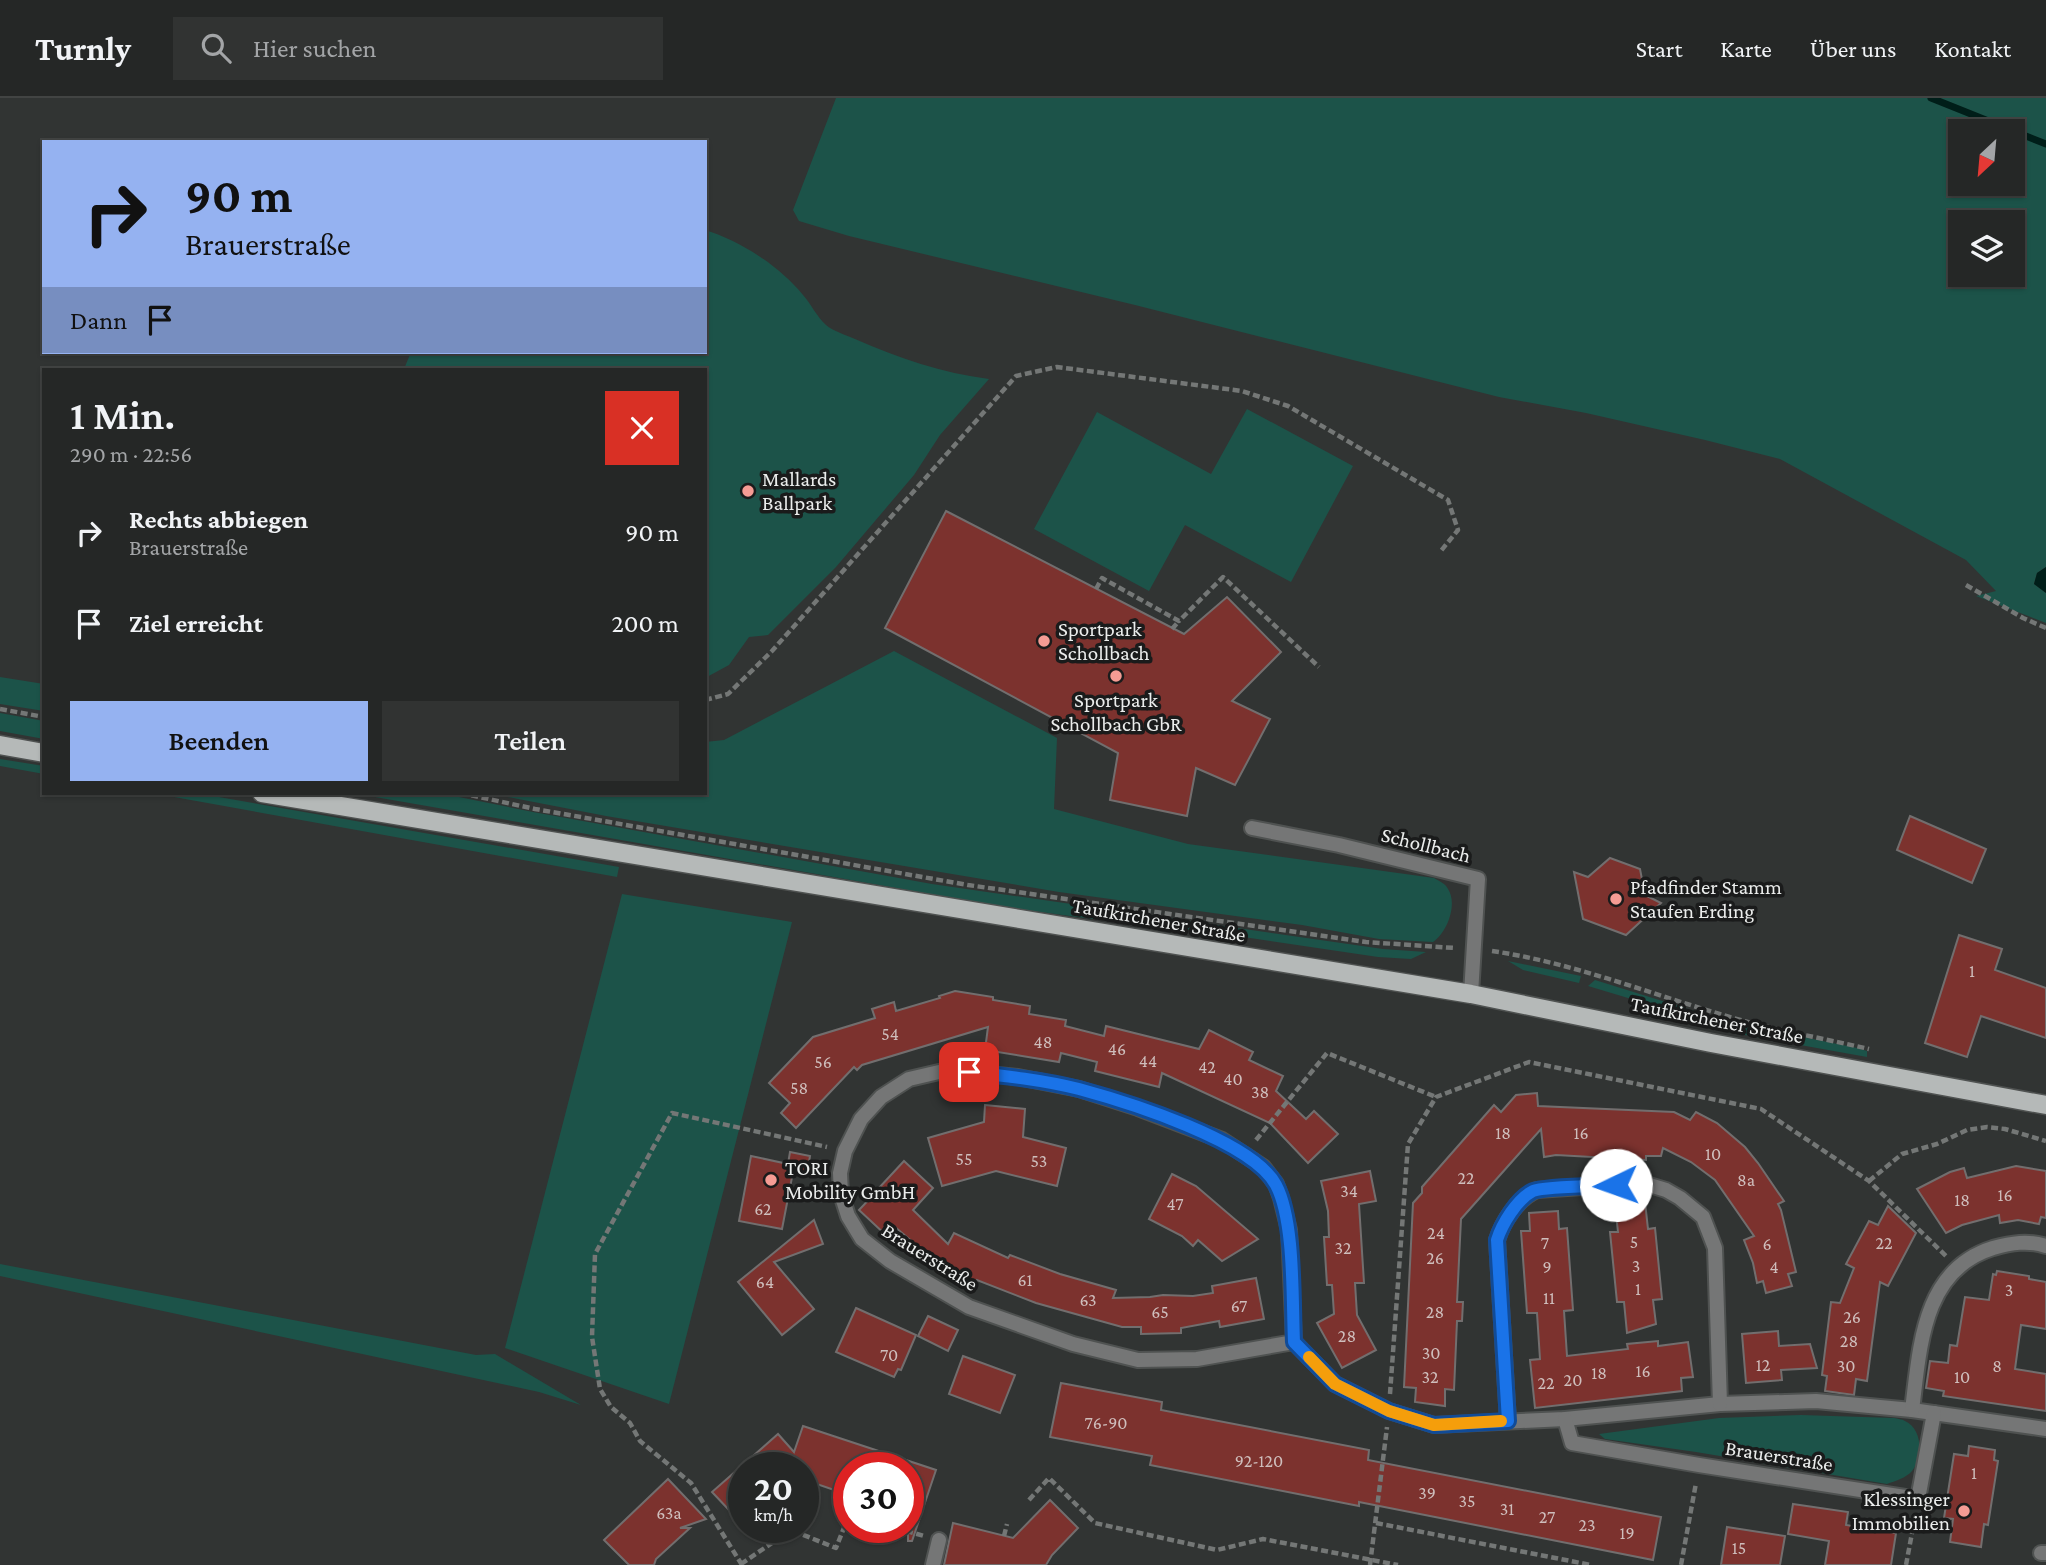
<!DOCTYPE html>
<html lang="de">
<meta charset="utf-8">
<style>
:root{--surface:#252726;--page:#313332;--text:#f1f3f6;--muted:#a3a5a7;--line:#424443;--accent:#95b2f1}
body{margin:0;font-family:"Crimson Pro",serif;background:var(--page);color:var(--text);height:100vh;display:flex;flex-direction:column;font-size:26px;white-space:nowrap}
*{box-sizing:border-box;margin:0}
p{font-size:23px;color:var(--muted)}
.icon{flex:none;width:38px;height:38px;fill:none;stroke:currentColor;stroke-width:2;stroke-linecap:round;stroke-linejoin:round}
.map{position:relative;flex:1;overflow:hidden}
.sheet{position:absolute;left:42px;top:270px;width:665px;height:427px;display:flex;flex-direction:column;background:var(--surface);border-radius:0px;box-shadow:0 2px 5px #0004,0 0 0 2px var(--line)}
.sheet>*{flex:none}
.banner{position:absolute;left:42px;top:42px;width:665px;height:214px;border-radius:0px;box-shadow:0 2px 5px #0004,0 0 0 2px var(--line);background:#95b2f1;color:#111;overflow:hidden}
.needle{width:46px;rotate:206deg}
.buttons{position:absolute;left:1948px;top:21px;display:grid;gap:14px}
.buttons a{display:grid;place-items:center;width:77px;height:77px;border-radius:0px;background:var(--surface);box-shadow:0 2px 5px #0004,0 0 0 2px var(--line);font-size:35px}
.speed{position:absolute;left:728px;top:1354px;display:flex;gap:14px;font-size:35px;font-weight:700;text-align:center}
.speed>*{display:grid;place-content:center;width:91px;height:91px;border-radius:50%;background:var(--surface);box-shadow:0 2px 5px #0004,0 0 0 2px var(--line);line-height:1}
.speed small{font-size:18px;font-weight:400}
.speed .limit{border:10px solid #d22;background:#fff;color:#111}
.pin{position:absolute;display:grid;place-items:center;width:60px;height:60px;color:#fff;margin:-30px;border-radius:14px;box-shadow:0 4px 10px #0006}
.me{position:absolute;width:77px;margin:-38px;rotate:267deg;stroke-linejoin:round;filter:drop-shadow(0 0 5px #0008)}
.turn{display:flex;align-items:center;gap:24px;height:147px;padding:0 28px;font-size:32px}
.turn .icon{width:91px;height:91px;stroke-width:2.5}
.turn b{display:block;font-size:49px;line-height:60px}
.then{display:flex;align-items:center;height:66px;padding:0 28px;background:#0003;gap:14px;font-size:26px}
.round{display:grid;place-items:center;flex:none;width:74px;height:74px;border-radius:0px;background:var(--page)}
.headline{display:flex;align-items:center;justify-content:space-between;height:119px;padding:0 28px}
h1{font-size:42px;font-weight:600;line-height:52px}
.cta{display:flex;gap:14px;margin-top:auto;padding:14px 28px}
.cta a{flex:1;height:80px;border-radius:0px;background:var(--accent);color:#111;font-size:28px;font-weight:600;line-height:80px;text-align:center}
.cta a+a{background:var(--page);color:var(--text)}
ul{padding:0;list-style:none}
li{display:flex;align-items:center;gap:21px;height:91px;padding:0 28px}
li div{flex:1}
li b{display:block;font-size:26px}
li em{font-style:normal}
header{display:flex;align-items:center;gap:42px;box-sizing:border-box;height:98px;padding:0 35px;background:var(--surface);border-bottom:2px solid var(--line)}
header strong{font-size:33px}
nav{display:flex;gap:38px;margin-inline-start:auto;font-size:24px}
.search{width:490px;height:63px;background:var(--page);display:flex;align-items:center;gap:18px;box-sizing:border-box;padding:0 24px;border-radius:0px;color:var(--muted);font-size:26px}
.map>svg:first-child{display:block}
</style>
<header>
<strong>Turnly</strong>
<div class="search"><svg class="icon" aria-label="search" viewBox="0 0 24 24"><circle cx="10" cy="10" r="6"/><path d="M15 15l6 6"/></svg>Hier suchen</div>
<nav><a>Start</a><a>Karte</a><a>Über uns</a><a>Kontakt</a></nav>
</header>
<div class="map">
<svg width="2046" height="1467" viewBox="0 0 2046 1467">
<rect width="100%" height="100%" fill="#313433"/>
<g fill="#1c5349" fill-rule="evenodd">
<path d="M836 0H2046V469L2037 475 2034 486 2046 495V525L1976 498 1996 493 1966 462 1780 361 1705 342 1586 315 1499 299 1135 207 849 138 799 123 793 112ZM1960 33H2012V86H1960ZM1960 124H2012V177H1960Z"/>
<path d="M705 132C741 143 779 168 803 197 811 206 817 219 826 227 833 233 846 237 855 241 899 260 942 275 989 281L940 337 914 377 836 469 768 537 749 539 729 567 705 580V271H404L411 254H705Z"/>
<path d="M1247 311 1353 368 1291 484 1185 427 1149 493 1034 431 1097 314 1211 376Z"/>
<path d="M894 553 1057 640 1054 711 1188 746 1434 780C1439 783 1446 786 1448 791 1458 806 1447 835 1433 844L1379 841 1302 827 1059 794 606 718 487 695H705V644L724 642Z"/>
<path d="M0 579 44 586V613L0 606Z"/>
<path d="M0 615 44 623V641L0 633Z"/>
<path d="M0 661 44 668V676L0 668Z"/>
<path d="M152 695H196L619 769 617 779Z"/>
<path d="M352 695H439L533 714 932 786 1383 851 1426 854 1411 861 1378 859 1210 834 1077 819 1005 809Z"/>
<path d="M622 796 792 824 669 1306 505 1250Z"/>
<path d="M1508 863 1581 878 1579 885 1523 872Z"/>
<path d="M1595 882 1733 925 1857 950 1867 953V959L1723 933 1638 903 1588 888Z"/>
<path d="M0 1166 476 1257 495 1256 581 1307 539 1294 0 1178Z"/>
<path d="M1801 1317 1894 1320C1898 1321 1902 1321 1905 1323 1923 1331 1923 1360 1912 1373 1906 1380 1895 1383 1887 1386L1696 1354 1605 1341 1599 1336 1719 1320Z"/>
</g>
<path fill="#001e19" d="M2046 469V495L2034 486 2037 475Z"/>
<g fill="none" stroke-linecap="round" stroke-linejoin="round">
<path stroke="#001e19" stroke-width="7" d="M1931 0 2046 46"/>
</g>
<g fill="#7c322e" stroke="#726e6e" stroke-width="2">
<path d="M946 413 1184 536 1227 499 1281 554 1232 603 1270 621 1235 687 1196 670 1187 718 1110 702 1118 655 885 530Z"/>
<path d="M1910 718 1986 751 1972 785 1897 752Z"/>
<path d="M1610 760 1640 771 1645 797 1661 805 1626 837 1583 821 1574 774 1588 779Z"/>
<path d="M1959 837 2002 851 1995 872 2046 890V940L1981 918 1967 959 1925 945Z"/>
<path d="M955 893 993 899V902L1030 908 1029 916 1066 922 1065 928 1104 938 1106 928 1199 951 1209 932 1253 954 1249 962 1283 978 1276 993 1306 1021 1314 1013 1338 1036 1308 1065 1270 1025 1162 975 1159 989 1095 973 1097 964 1061 955 1059 964 985 952 988 929 862 967 857 972 854 969 796 1030 781 1015 790 1005 769 985 813 939 875 920 872 911 894 904 896 913 940 900 939 898Z"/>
<path d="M1537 995 1538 1008 1674 1014 1690 1022 1696 1014 1717 1025 1745 1049 1758 1065 1784 1103 1778 1106 1781 1112 1796 1174 1788 1176 1792 1188 1766 1195 1763 1183 1757 1185 1753 1165 1744 1142 1754 1138 1715 1082 1691 1064 1663 1050 1661 1058H1646V1062L1556 1057 1544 1059 1541 1031 1461 1121 1457 1204H1463L1462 1223H1457L1454 1292 1445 1291V1308L1415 1304 1416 1290 1404 1289 1413 1105 1422 1095V1089L1494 1007 1501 1014 1516 997Z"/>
<path d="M985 1007 1025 1011 1023 1039 1066 1050 1057 1088 996 1073 942 1088 928 1040 984 1024Z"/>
<path d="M790 1054 810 1058 807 1077 793 1074 782 1131 739 1123 751 1058 788 1066Z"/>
<path d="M904 1063 933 1090 913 1112 948 1146 954 1135 1008 1160 1010 1157 1060 1176 1116 1192 1113 1200 1150 1199 1163 1197 1193 1198 1213 1195 1212 1188 1256 1180 1264 1221 1220 1229 1219 1223 1181 1230V1235L1141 1236V1229H1122L1036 1205 977 1182 976 1185 941 1168 896 1130 888 1139 859 1112 875 1095 882 1092 878 1091Z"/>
<path d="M2016 1068 2046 1073V1120L2041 1119 2039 1126 2018 1122 2000 1125 1999 1117 1962 1127 1946 1135 1917 1091 1950 1074 1964 1070 1967 1080Z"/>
<path d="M1370 1073 1376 1103 1359 1106 1364 1185H1355L1357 1217 1376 1252 1342 1270 1317 1225 1334 1216 1332 1187H1327L1324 1139H1329L1328 1113 1321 1083Z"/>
<path d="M1172 1076 1196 1088 1258 1141 1222 1163 1198 1142 1193 1148 1182 1138 1149 1121Z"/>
<path d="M1645 1104 1648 1131 1655 1130 1662 1201 1653 1202 1656 1226 1627 1235 1624 1204H1617L1610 1134H1618L1615 1107Z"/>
<path d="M1888 1108 1916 1135 1888 1188 1880 1184 1867 1283 1856 1281 1854 1297 1825 1293 1827 1278 1822 1277 1831 1204 1840 1205 1854 1170 1846 1166 1869 1123 1878 1127Z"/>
<path d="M1558 1113 1559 1131 1567 1130 1573 1212 1564 1213 1567 1258 1628 1251 1627 1246 1658 1243V1248L1688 1244 1693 1279 1681 1280 1682 1293 1535 1310 1530 1262 1540 1261 1537 1215H1527L1521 1133H1530L1529 1115Z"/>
<path d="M814 1122 823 1146 774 1164 814 1211 782 1237 738 1184Z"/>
<path d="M1997 1173 2029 1178V1181L2046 1184V1231L2021 1227 2015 1271 2046 1276V1313L1943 1298 1944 1293 1926 1290 1930 1263 1948 1265 1950 1247 1957 1248 1965 1199 1989 1202 1993 1176 1996 1177Z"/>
<path d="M856 1210 916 1237 901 1272 898 1271 894 1279 836 1254Z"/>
<path d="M928 1218 958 1232 948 1253 918 1238Z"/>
<path d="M1778 1233 1779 1248 1810 1246 1817 1270 1781 1272 1782 1282 1746 1285 1742 1236Z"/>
<path d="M963 1258 1015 1277 1000 1315 949 1296Z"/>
<path d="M1061 1285 1162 1304 1161 1312 1369 1352 1368 1362 1661 1419 1653 1462 1359 1404V1408L1150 1367 1152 1358 1050 1339Z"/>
<path d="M803 1328 936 1372 912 1443H908V1370H849V1397L814 1385 803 1389V1370H744V1409L730 1413 712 1394 778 1336 794 1354Z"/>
<path d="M1969 1348 1995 1352 1994 1362 1998 1363 1988 1427 1984 1426 1981 1449 1950 1444 1953 1421 1944 1420 1954 1356 1968 1358Z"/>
<path d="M668 1381 706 1421 680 1430H690L656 1461 654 1467H629L604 1442Z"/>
<path d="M1050 1402 1078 1430 1052 1457 1046 1467H944L953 1425 1013 1440Z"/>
<path d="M1793 1406 1848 1414 1846 1427 1896 1435 1891 1467H1825L1829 1443 1788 1436Z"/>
<path d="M1727 1429 1785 1438 1780 1467H1721Z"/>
</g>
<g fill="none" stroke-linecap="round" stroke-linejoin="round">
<g stroke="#4f5251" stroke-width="18">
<g id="service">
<path d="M1252 730 1339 747 1478 781 1471 896"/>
<path d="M933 1467 939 1442"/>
</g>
</g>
<g stroke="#4f5251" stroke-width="18">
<g id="minor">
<path d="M1294 1244 1197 1261 1138 1262 1073 1246 969 1209 890 1163 862 1141 848 1118 841 1096 840 1075 845 1053 861 1021 881 999 909 981 939 974H969L1018 979 1079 991 1138 1010 1222 1042 1263 1069 1276 1086 1281 1100 1289 1132 1294 1244 1335 1286 1389 1313 1434 1327 1565 1321 1720 1306 1816 1303 1912 1312 2046 1331"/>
<path d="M1912 1312C1920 1250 1922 1172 1993 1150 2011 1145 2028 1142 2046 1148"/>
<path d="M1565 1321 1572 1345 1699 1367 1918 1401 1934 1315"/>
<path d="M1508 1323 1497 1142C1503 1123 1518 1100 1537 1092L1643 1085 1666 1092 1680 1100 1703 1119 1715 1150 1720 1306"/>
<path d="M2041 1455H2046"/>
</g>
</g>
<g stroke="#4f5251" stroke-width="21">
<g id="primary">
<path d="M0 647 44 655"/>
<path d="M262 695 1471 896 1711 945 2046 1007"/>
</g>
</g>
<g stroke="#747776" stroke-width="4.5" stroke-dasharray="7 3.5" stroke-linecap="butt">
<path d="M1966 487 2023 520 2046 530"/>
<path d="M1096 491 1102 480 1179 523 1223 479 1319 569"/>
<path d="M1172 531 1179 523"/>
<path d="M705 602 728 596 772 553 1016 278 1057 269 1242 293 1288 308 1448 402 1458 432 1440 454"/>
<path d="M0 611 44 619"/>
<path d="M461 695 535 711 968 787 1366 844 1455 850"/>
<path d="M1492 853C1568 864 1640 892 1713 914 1764 930 1817 939 1869 951"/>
<path d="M1256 1042 1327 955 1436 999"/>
<path d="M1869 1083 1902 1056 1937 1046 1967 1032 1987 1029 2005 1031 2046 1043"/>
<path d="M1390 1296 1408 1046 1436 999 1529 964 1761 1011 1869 1083 1947 1159"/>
<path d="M1029 1402 1049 1380 1095 1425 1217 1452 1263 1441 1398 1467"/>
<path d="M1376 1425 1591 1467"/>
<path d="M896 1430 924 1438"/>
<path d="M1004 1438 1007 1426"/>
<path d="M741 1466 791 1432 836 1450 849 1417"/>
<path d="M742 1467 691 1385 640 1343 630 1325 611 1309 600 1291 592 1239 595 1156 672 1015 827 1049"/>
<path d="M1370 1467 1387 1329"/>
<path d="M1681 1467 1696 1385"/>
<path d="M1906 1467 1915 1419"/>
</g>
<use href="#service" stroke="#757676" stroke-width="14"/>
<use href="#minor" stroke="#757676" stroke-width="14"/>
<use href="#primary" stroke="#b5b9b8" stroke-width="18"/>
</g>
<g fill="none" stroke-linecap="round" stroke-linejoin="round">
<g stroke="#114b97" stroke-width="18">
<path id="route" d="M969 974C1006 978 1043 982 1079 991 1127 1004 1253 1043 1276 1087 1295 1123 1292 1202 1294 1244L1335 1286 1389 1313 1434 1327 1508 1323 1497 1142C1502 1126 1517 1101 1533 1093 1545 1088 1600 1088 1616 1087"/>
</g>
<use href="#route" stroke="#1a73e8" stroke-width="12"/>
<path stroke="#f59e0b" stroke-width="12" d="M1309 1259 1335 1286 1389 1313 1434 1327 1501 1323"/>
</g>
<g fill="#f59c94" stroke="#1a1b1b" stroke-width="2.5">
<circle cx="748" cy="393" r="7"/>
<circle cx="1044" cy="543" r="7"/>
<circle cx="1116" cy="578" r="7"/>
<circle cx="1616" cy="801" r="7"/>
<circle cx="771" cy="1082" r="7"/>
<circle cx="1964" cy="1413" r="7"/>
</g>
<g text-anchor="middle" stroke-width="7" stroke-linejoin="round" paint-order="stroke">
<g font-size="18" fill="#cfbebc">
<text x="1972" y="879">1</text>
<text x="890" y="942">54</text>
<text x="1043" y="950">48</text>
<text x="1117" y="957">46</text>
<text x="1148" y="969">44</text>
<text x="823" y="970">56</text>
<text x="1207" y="975">42</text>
<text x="1233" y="987">40</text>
<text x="799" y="996">58</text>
<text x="1260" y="1000">38</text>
<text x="1503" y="1041">18</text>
<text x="1581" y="1041">16</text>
<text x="1713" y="1062">10</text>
<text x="964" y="1067">55</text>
<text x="1039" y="1069">53</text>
<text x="1466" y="1086">22</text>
<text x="1746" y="1088">8a</text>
<text x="1349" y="1099">34</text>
<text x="2005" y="1103">16</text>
<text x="1962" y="1108">18</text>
<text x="1175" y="1112">47</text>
<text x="763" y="1117">62</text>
<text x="1436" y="1141">24</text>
<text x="1634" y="1150">5</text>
<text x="1545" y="1151">7</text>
<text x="1884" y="1151">22</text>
<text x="1767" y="1152">6</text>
<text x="1343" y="1156">32</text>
<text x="1435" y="1166">26</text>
<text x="1636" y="1174">3</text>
<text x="1547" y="1175">9</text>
<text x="1774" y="1175">4</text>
<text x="1025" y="1188">61</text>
<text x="765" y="1190">64</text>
<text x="1638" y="1197">1</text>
<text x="2009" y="1198">3</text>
<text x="1549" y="1206">11</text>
<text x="1088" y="1208">63</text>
<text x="1239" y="1214">67</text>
<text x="1160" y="1220">65</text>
<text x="1435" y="1220">28</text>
<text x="1852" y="1225">26</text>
<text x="1347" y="1244">28</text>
<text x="1849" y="1249">28</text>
<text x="1431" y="1261">30</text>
<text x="889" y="1263">70</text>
<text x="1763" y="1273">12</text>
<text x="1846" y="1274">30</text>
<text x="1997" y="1274">8</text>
<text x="1643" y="1279">16</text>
<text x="1599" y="1281">18</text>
<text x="1430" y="1285">32</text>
<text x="1962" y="1285">10</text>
<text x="1573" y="1288">20</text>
<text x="1546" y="1291">22</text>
<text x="1106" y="1331">76-90</text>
<text x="1259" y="1369">92-120</text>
<text x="1974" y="1381">1</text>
<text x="1427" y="1401">39</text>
<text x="1467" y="1409">35</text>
<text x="1507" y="1417">31</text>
<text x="669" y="1421">63a</text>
<text x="1547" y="1425">27</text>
<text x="1587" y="1433">23</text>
<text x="1627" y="1441">19</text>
<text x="1739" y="1456">15</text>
</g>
<g font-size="21" fill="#ebedec" stroke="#1a1b1b" text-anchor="start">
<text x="762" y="388">Mallards<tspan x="762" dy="24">Ballpark</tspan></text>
<text x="1058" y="538">Sportpark<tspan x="1058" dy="24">Schollbach</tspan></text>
<text x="1116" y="609" text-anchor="middle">Sportpark<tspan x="1116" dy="24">Schollbach GbR</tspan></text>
<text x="1630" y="796">Pfadfinder Stamm<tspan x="1630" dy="24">Staufen Erding</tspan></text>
<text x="785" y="1077">TORI<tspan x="785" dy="24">Mobility GmbH</tspan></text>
<text x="1950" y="1408" text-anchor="end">Klessinger<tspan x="1950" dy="24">Immobilien</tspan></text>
</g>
<g font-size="21" fill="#ebedec" stroke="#1a1b1b">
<text transform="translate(1426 747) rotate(14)" y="7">Schollbach</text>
<text transform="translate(1159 822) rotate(10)" y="7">Taufkirchener Straße</text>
<text transform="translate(1717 922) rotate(11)" y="7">Taufkirchener Straße</text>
<text transform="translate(930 1159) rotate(32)" y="7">Brauerstraße</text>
<text transform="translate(1779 1358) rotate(9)" y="7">Brauerstraße</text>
</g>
</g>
</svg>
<div class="buttons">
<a><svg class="needle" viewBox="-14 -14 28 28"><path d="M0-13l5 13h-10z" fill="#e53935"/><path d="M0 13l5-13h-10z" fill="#a3a5a7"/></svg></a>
<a><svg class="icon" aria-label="layers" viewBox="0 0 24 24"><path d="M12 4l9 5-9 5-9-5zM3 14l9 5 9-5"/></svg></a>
</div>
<div class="speed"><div>20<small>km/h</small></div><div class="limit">30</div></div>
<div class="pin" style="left:969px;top:974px;background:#d93025"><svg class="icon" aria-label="arrive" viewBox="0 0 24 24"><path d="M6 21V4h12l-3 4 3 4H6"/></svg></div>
<svg class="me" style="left:1616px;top:1087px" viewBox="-20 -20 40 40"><circle r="19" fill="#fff"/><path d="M0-13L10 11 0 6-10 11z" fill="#1a73e8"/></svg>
<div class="banner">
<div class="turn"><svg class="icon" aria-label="right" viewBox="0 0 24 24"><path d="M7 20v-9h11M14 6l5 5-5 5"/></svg><div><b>90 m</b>Brauerstraße</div></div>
<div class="then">Dann<svg class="icon" aria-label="arrive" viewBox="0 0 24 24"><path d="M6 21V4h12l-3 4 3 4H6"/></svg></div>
</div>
<section class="sheet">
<div class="headline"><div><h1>1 Min.</h1><p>290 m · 22:56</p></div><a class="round" style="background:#d93025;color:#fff"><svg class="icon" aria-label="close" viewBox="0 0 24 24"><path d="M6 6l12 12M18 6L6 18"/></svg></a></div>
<ul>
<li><svg class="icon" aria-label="right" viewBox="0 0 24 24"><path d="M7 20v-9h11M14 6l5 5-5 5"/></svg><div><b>Rechts abbiegen</b><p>Brauerstraße</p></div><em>90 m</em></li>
<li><svg class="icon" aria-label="arrive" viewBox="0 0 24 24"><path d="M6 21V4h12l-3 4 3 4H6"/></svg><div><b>Ziel erreicht</b></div><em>200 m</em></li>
</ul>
<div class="cta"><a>Beenden</a><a>Teilen</a></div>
</section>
</div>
